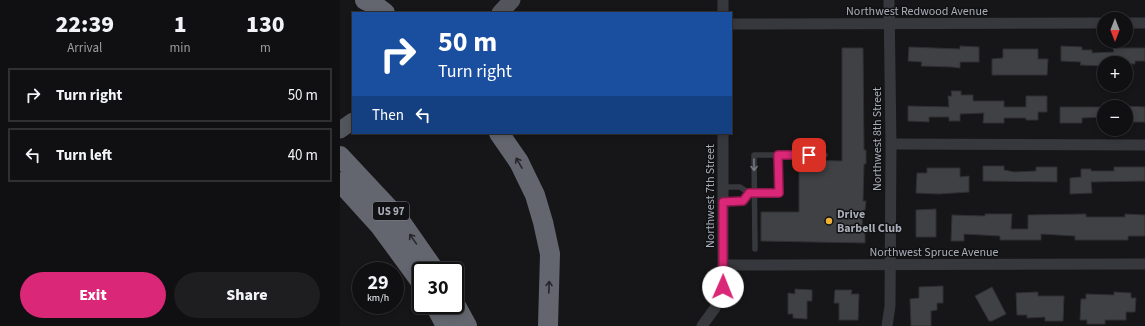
<!DOCTYPE html>
<meta charset="utf-8">
<style>
:root{--surface:#101012;--page:#1e1e20;--text:#f1f3f6;--muted:#9c9d9f;--line:#303032;--accent:#db2777}
body{margin:0;font-family:"Source Sans 3",sans-serif;background:var(--page);color:var(--text);height:100vh;display:flex;flex-direction:column;font-size:15px;white-space:nowrap}
*{box-sizing:border-box;margin:0}
p{font-size:13px;color:var(--muted)}
.icon{flex:none;width:22px;height:22px;fill:none;stroke:currentColor;stroke-width:2;stroke-linecap:round;stroke-linejoin:round}
.map{position:relative;flex:1;overflow:hidden}
.drawer{display:flex;flex-direction:column;background:var(--surface);width:340px}
.drawer>*{flex:none}
.banner{position:absolute;left:12px;top:12px;width:380px;height:122px;border-radius:0px;box-shadow:0 2px 6px #0003,0 0 0 1px var(--line);background:#1a4fa0;color:#fff;overflow:hidden}
.needle{width:26px;rotate:180deg}
.controls{position:absolute;left:757px;top:12px;display:grid;gap:8px}
.controls a{display:grid;place-items:center;width:36px;height:36px;border-radius:50%;background:var(--surface);box-shadow:0 2px 6px #0003,0 0 0 1px var(--line);font-size:20px}
.speed{position:absolute;left:12px;top:262px;display:flex;gap:8px;font-size:20px;font-weight:700;text-align:center}
.speed>*{display:grid;place-content:center;width:52px;height:52px;border-radius:50%;background:var(--surface);box-shadow:0 2px 6px #0003,0 0 0 1px var(--line);line-height:1}
.speed small{font-size:10px;font-weight:400}
.speed .limit{border:2px solid #111;border-radius:6px;background:#fff;color:#111}
.pin{position:absolute;display:grid;place-items:center;width:34px;height:34px;color:#fff;margin:-17px;border-radius:8px;box-shadow:0 2px 6px #0006}
.me{position:absolute;width:44px;margin:-22px;rotate:1deg;stroke-linejoin:round;filter:drop-shadow(0 0 3px #0008)}
.turn{display:flex;align-items:center;gap:14px;height:84px;padding:0 20px;font-size:18px}
.turn .icon{width:52px;height:52px;stroke-width:2.5}
.turn b{display:block;font-size:28px;line-height:34px}
.then{display:flex;align-items:center;height:38px;padding:0 20px;background:#0003;gap:8px;font-size:15px}
.eta{display:flex;justify-content:space-evenly;align-items:center;height:68px;text-align:center}
.eta b{font-size:24px;font-weight:800;line-height:28px}
.action{display:flex;gap:8px;margin-top:auto;padding:8px 20px}
.action a{flex:1;height:46px;border-radius:24px;background:var(--accent);color:#fff;font-size:16px;font-weight:800;line-height:46px;text-align:center}
.action a+a{background:var(--page);color:var(--text)}
ul{padding:0;list-style:none}
li{display:flex;align-items:center;gap:12px;height:54px;margin:0 8px 6px;padding:0 12px;border:2px solid var(--line);border-radius:0px}
li div{flex:1}
li b{display:block;font-size:15px}
li em{font-style:normal}
main{display:flex;flex:1;min-height:0}
.map>svg:first-child{display:block}
</style>
<main>
<section class="drawer">
<div class="eta">
<div><b>22:39</b><p>Arrival</p></div>
<div><b>1</b><p>min</p></div>
<div><b>130</b><p>m</p></div>
</div>
<ul>
<li><svg class="icon" aria-label="right" viewBox="0 0 24 24"><path d="M7 20v-9h11M14 6l5 5-5 5"/></svg><div><b>Turn right</b></div><em>50 m</em></li>
<li><svg class="icon" aria-label="left" viewBox="0 0 24 24"><path d="M17 20v-9H6M10 6l-5 5 5 5"/></svg><div><b>Turn left</b></div><em>40 m</em></li>
</ul>
<div class="action"><a>Exit</a><a>Share</a></div>
</section>
<div class="map">
<svg width="805" height="326" viewBox="0 0 805 326">
<rect width="100%" height="100%" fill="#161618"/>
<g fill="#404145" stroke="#303034">
<path d="M620 46 639 47V62H620V68L612 67 581 66 582 62 568 61 569 47 620 49Z"/>
<path d="M721 46 742 47V50H752V53L774 52 773 48H805V61H795V64L764 63V66L740 65 741 62 721 61Z"/>
<path d="M502 48H523L524 150H526V164H524L523 201H526L525 210H523L522 228H525V243L421 241V212H459V160L502 161Z"/>
<path d="M663 49H698V59H708L707 75H652V59L663 58Z"/>
<path d="M611 91H621V95H633V101H664V107H686V96H707V112H698V120H686V118H664V123H643L644 113 620 114V121H609V117H589V122L568 121V106L609 107 608 96H612Z"/>
<path d="M786 106 805 107V122H786Z"/>
<path d="M720 107H764V117L742 118V123H720Z"/>
<path d="M643 166H664V170L674 172 696 171V167H717V182L643 181Z"/>
<path d="M774 167H805V181L751 182 752 193 730 194V178L741 177V169H751V171H774Z"/>
<path d="M587 168H620V177L629 176V192L599 194 576 193 577 173H587Z"/>
<path d="M596 209V237H576V210Z"/>
<path d="M645 214H672L671 229H688V215L746 214V217H785V214L805 215V236H788V240H735V236L701 234V240H660V236L624 234V241H611L612 215 645 216Z"/>
<path d="M603 286V303H597V310L591 311V326H571L570 299 579 298V287Z"/>
<path d="M652 287 666 314 652 321H649L635 296Z"/>
<path d="M455 289 472 290V301H467V319L453 318V314H448V293L455 294Z"/>
<path d="M495 290H512L511 294H519L518 320H499V303H494Z"/>
<path d="M698 292V296H724L723 321H705V317L687 318V315H677L676 293Z"/>
<path d="M774 292 791 293V298H796L795 312H786V320H765V324H747V320H740L741 299H746V294L774 295Z"/>
</g>
<g fill="none" stroke-linecap="round" stroke-linejoin="round">
<g stroke="#37383d" stroke-width="5.5">
<path d="M437 155H485"/>
<path d="M383 187H400L409 193 403 201 383 202"/>
<path d="M409 193H439L437 155H414L415 249"/>
</g>
<g stroke="#37383d" stroke-width="11">
<path d="M383 13V0"/>
<path d="M786 23H805"/>
<path d="M391 24 764 23"/>
<path d="M551 144 805 145"/>
<path d="M383 265 805 264"/>
<path d="M362 326 375 308 383 287V133"/>
<path d="M547 326 550 306 551 144 549 0"/>
</g>
<g stroke="#53555c" stroke-width="17">
<path d="M160 13 172 0"/>
<path d="M0 130 13 121"/>
</g>
<g stroke="#63666e" stroke-width="20">
<path d="M25 0 32 3 45 13"/>
<path d="M159 133 179 162 195 195 203 222 210 254 208 326"/>
<path d="M0 156 58 218 95 271"/>
<path d="M0 182 40 226 81 282"/>
<path d="M115 304 127 326"/>
<path d="M95 305 106 326"/>
</g>
</g>
<defs><path id="oneway-shaft" d="M-6 0H5M1.5-3L5.5 0L1.5 3" fill="none" stroke-width="1.6" stroke-linecap="round" stroke-linejoin="round"/></defs>
<g stroke="#26262a">
<use href="#oneway-shaft" transform="translate(179 163) rotate(-120)"/>
<use href="#oneway-shaft" transform="translate(73 239) rotate(-125)"/>
<use href="#oneway-shaft" transform="translate(209 287) rotate(-88)"/>
</g>
<use stroke="#757881" href="#oneway-shaft" transform="translate(414 165) rotate(89)"/>
<g fill="none" stroke-linecap="round" stroke-linejoin="round">
<g stroke="#8e194d" stroke-width="10">
<path id="route" d="M383 287V202L403 201 409 193H439L438 155H469"/>
</g>
<use href="#route" stroke="#db2777" stroke-width="7"/>
</g>
<circle fill="#f2b134" stroke="#111113" stroke-width="1.5" cx="489" cy="221" r="4"/>
<g text-anchor="middle" stroke-width="3" stroke-linejoin="round" paint-order="stroke">
<rect fill="#111113" stroke="#7b7e86" stroke-width="1" x="33" y="202" width="36" height="18" rx="3"/>
<g font-size="11" font-weight="bold" fill="#a8adb8">
<text x="51" y="215">US 97</text>
</g>
<g font-size="12" fill="#a8adb8" stroke="#111113">
<text x="577" y="15">Northwest Redwood Avenue</text>
<text transform="translate(537 139) rotate(-90)" y="4">Northwest 8th Street</text>
<text transform="translate(370 196) rotate(-90)" y="4">Northwest 7th Street</text>
<text x="594" y="256">Northwest Spruce Avenue</text>
</g>
<g font-size="12" font-weight="bold" fill="#a8adb8" stroke="#111113" text-anchor="start">
<text x="497" y="218">Drive<tspan x="497" dy="14">Barbell Club</tspan></text>
</g>
</g>
</svg>
<div class="controls">
<a><svg class="needle" viewBox="-14 -14 28 28"><path d="M0-13l5 13h-10z" fill="#e53935"/><path d="M0 13l5-13h-10z" fill="#9c9d9f"/></svg></a>
<a>+</a>
<a>−</a>
</div>
<div class="speed"><div>29<small>km/h</small></div><div class="limit">30</div></div>
<div class="pin" style="left:469px;top:155px;background:#d93025"><svg class="icon" aria-label="arrive" viewBox="0 0 24 24"><path d="M6 21V4h12l-3 4 3 4H6"/></svg></div>
<svg class="me" style="left:383px;top:287px" viewBox="-20 -20 40 40"><circle r="19" fill="#fff"/><path d="M0-13L10 11 0 6-10 11z" fill="#db2777"/></svg>
<div class="banner">
<div class="turn"><svg class="icon" aria-label="right" viewBox="0 0 24 24"><path d="M7 20v-9h11M14 6l5 5-5 5"/></svg><div><b>50 m</b>Turn right</div></div>
<div class="then">Then<svg class="icon" aria-label="left" viewBox="0 0 24 24"><path d="M17 20v-9H6M10 6l-5 5 5 5"/></svg></div>
</div>
</div>
</main>
